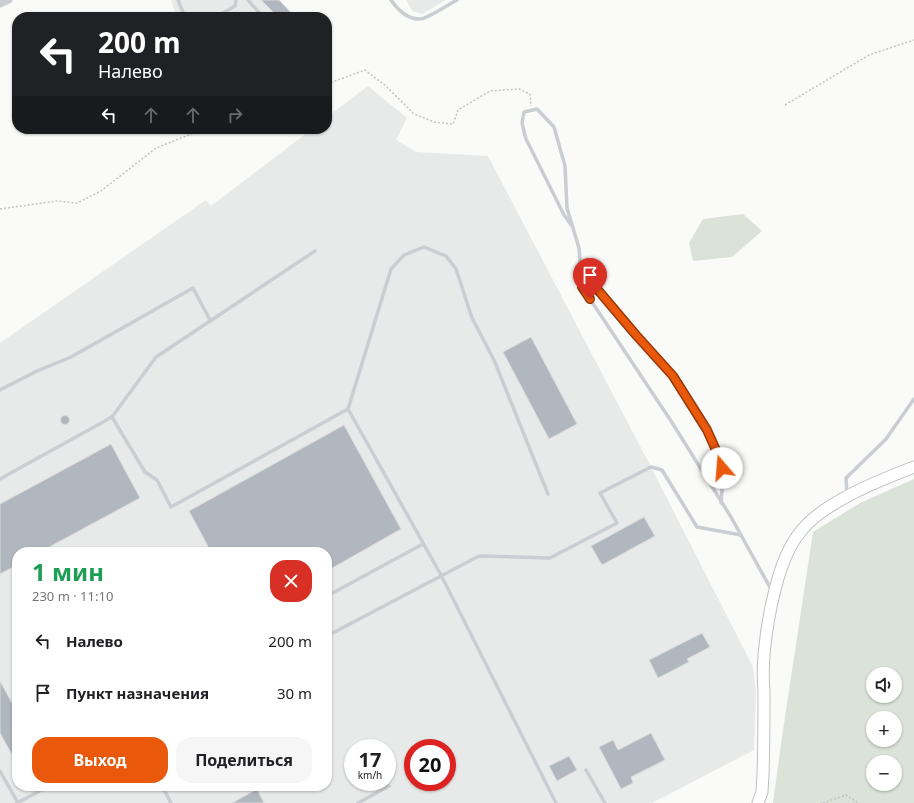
<!DOCTYPE html>
<html lang="ru">
<meta charset="utf-8">
<style>
:root{--surface:#fff;--page:#f6f6f6;--text:#202124;--muted:#757577;--accent:#ea580c}
body{margin:0;font-family:"Noto Sans",sans-serif;background:var(--page);color:var(--text);height:100vh;display:flex;flex-direction:column;font-size:15px;white-space:nowrap}
*{box-sizing:border-box;margin:0}
p{font-size:13px;color:var(--muted)}
.icon{flex:none;width:22px;height:22px;fill:none;stroke:currentColor;stroke-width:2;stroke-linecap:round;stroke-linejoin:round}
.map{position:relative;flex:1;overflow:hidden}
.details{position:absolute;left:12px;top:547px;width:320px;height:244px;display:flex;flex-direction:column;background:var(--surface);border-radius:16px;box-shadow:0 1px 3px #0004}
.details>*{flex:none}
.top-card{position:absolute;left:12px;top:12px;width:320px;height:122px;border-radius:16px;box-shadow:0 1px 3px #0004;background:#202124;color:#fff;overflow:hidden}
.fabs{position:absolute;left:866px;top:667px;display:grid;gap:8px}
.fabs a{display:grid;place-items:center;width:36px;height:36px;border-radius:50%;background:var(--surface);box-shadow:0 1px 3px #0004;font-size:20px}
.speed{position:absolute;left:344px;top:739px;display:flex;gap:8px;font-size:20px;font-weight:700;text-align:center}
.speed>*{display:grid;place-content:center;width:52px;height:52px;border-radius:50%;background:var(--surface);box-shadow:0 1px 3px #0004;line-height:1}
.speed small{font-size:10px;font-weight:400}
.speed .limit{border:6px solid #d22;background:#fff;color:#111}
.pin{position:absolute;display:grid;place-items:center;width:34px;height:34px;color:#fff;margin:-41px -17px;border-radius:50% 50% 50% 0;rotate:-45deg;box-shadow:0 0 4px #0007}
.pin .icon{rotate:45deg}
.me{position:absolute;width:44px;margin:-22px;rotate:342deg;stroke-linejoin:round;filter:drop-shadow(0 0 3px #0008)}
.turn{display:flex;align-items:center;gap:14px;height:84px;padding:0 20px;font-size:18px}
.turn .icon{width:52px;height:52px;stroke-width:2.5}
.turn b{display:block;font-size:28px;line-height:34px}
.lanes{display:flex;align-items:center;height:38px;padding:0 20px;background:#0003;justify-content:center;gap:20px;direction:ltr}
.lanes .off{opacity:.35}
.round{display:grid;place-items:center;flex:none;width:42px;height:42px;border-radius:16px;background:var(--page)}
.head{display:flex;align-items:center;justify-content:space-between;height:68px;padding:0 20px}
h1{font-size:24px;font-weight:700;line-height:30px;color:#1e9e55}
.cta{display:flex;gap:8px;margin-top:auto;padding:8px 20px}
.cta a{flex:1;height:46px;border-radius:16px;background:var(--accent);color:#fff;font-size:16px;font-weight:700;line-height:46px;text-align:center}
.cta a+a{background:var(--page);color:var(--text)}
ul{padding:0;list-style:none}
li{display:flex;align-items:center;gap:12px;height:52px;padding:0 20px}
li div{flex:1}
li b{display:block;font-size:15px}
li em{font-style:normal}
.map>svg:first-child{display:block}
</style>
<div class="map">
<svg width="914" height="803" viewBox="0 0 914 803">
<rect width="100%" height="100%" fill="#fafaf8"/>
<g fill="#e8e9e9" fill-rule="evenodd">
<path d="M171 0H279L295 17H174L176 16Z"/>
<path d="M406 0H446L422 14 412 11Z"/>
<path d="M368 86 407 118 396 140 416 152 488 156 651 467 753 667 756 691 754 750 652 803H0V343L206 200 211 206 312 129H327V117ZM17 552H327V786H17ZM353 748H387V782H353ZM413 748H447V782H413Z"/>
</g>
<g fill="#dbe2d8" fill-rule="evenodd">
<path d="M743 214 762 231 732 257 693 261 689 243 703 219Z"/>
<path d="M914 479V803H773L782 737 813 532 860 503ZM873 674H895V696H873ZM873 718H895V740H873ZM873 762H895V784H873Z"/>
</g>
<g fill="#b0b7bf" stroke="#dcdcda">
<path d="M261 0H279L295 17H278Z"/>
<path d="M531 337 577 424 549 439 503 352Z"/>
<circle cx="65" cy="420" r="4.5"/>
<path d="M344 425 401 529 327 571V552H211L189 511Z"/>
<path d="M111 444 140 498 40 552H17V565L0 574V504Z"/>
<path d="M644 517 655 536 602 565 591 546Z"/>
<path d="M702 633 710 647 687 659 689 662 658 678 649 660Z"/>
<path d="M0 681 17 712V764L0 733Z"/>
<path d="M651 733 665 760 631 777 633 783 621 789 599 747 613 740 618 750Z"/>
<path d="M569 756 577 770 557 781 549 766Z"/>
<path d="M257 789 264 803H232Z"/>
</g>
<g fill="none" stroke-linecap="round" stroke-linejoin="round">
<g stroke="#bcc0c6" stroke-width="13">
<path id="secondary" d="M758 803 762 792 763 774C764 746 764 719 764 691 763 679 763 667 764 655 766 632 770 608 776 586 781 566 788 547 801 531 824 502 880 480 914 467"/>
</g>
<g stroke="#c1c3c6" stroke-width="1.5" stroke-dasharray="2 2" stroke-linecap="butt">
<path d="M327 84 365 70 386 86 414 114 434 122 453 124 458 110 490 91 519 89 530 94 531 106"/>
<path d="M785 105 869 55 914 40"/>
<path d="M0 209 57 201 77 203 101 191 156 148 204 129"/>
<path d="M823 803 846 795 858 803"/>
</g>
<g stroke="#cacdd1" stroke-width="3.5">
<path d="M178 0 185 17"/>
<path d="M248 0 263 17"/>
<path d="M391 0C397 9 408 20 420 19 427 19 449 4 457 0"/>
<path d="M216 17 235 6 236 0"/>
<path d="M572 226 564 215 526 139 522 123 524 112 537 109 554 127 565 166 567 208 579 248 582 287 671 421 731 517 772 591"/>
<path d="M581 270 636 335 673 376 707 430 720 459 723 478 721 503"/>
<path d="M0 390 37 371 71 357 193 288 210 320"/>
<path d="M348 409 391 269 404 255 424 247 446 256 456 269 472 318 494 360 548 494"/>
<path d="M112 417 156 357 315 251"/>
<path d="M0 479 112 417 145 472 157 480 171 507 348 409 441 575 556 803"/>
<path d="M847 494 846 478 886 439 914 399"/>
<path d="M327 596 423 544"/>
<path d="M327 636 479 556 550 558 617 523 600 493 651 467 662 470 697 527 741 535"/>
<path d="M586 770 605 803"/>
<path d="M0 771 18 803"/>
<path d="M162 786 171 803"/>
<path d="M17 803 49 786"/>
<path d="M358 803 389 786"/>
</g>
<path stroke="#cacdd1" stroke-width="7" d="M0 4 9 0"/>
<use href="#secondary" stroke="#fff" stroke-width="11"/>
</g>
<g fill="none" stroke-linecap="round" stroke-linejoin="round">
<g stroke="#983908" stroke-width="10">
<path id="route" d="M590 299 582 287 581 270 636 335 673 376 707 430 720 459 722 468"/>
</g>
<use href="#route" stroke="#ea580c" stroke-width="7"/>
</g>
</svg>
<div class="fabs">
<a><svg class="icon" aria-label="sound" viewBox="0 0 24 24"><path d="M4 9h4l5-4v14l-5-4H4zM17 9q2 3 0 6"/></svg></a>
<a>+</a>
<a>−</a>
</div>
<div class="speed"><div>17<small>km/h</small></div><div class="limit">20</div></div>
<div class="pin" style="left:590px;top:299px;background:#d93025"><svg class="icon" aria-label="arrive" viewBox="0 0 24 24"><path d="M6 21V4h12l-3 4 3 4H6"/></svg></div>
<svg class="me" style="left:722px;top:468px" viewBox="-20 -20 40 40"><circle r="19" fill="#fff"/><path d="M0-13L10 11 0 6-10 11z" fill="#ea580c"/></svg>
<div class="top-card">
<div class="turn"><svg class="icon" aria-label="left" viewBox="0 0 24 24"><path d="M17 20v-9H6M10 6l-5 5 5 5"/></svg><div><b>200 m</b>Налево</div></div>
<div class="lanes"><svg class="icon" aria-label="left" viewBox="0 0 24 24"><path d="M17 20v-9H6M10 6l-5 5 5 5"/></svg><svg class="icon off" aria-label="ahead" viewBox="0 0 24 24"><path d="M12 20V5M6 11l6-6 6 6"/></svg><svg class="icon off" aria-label="ahead" viewBox="0 0 24 24"><path d="M12 20V5M6 11l6-6 6 6"/></svg><svg class="icon off" aria-label="right" viewBox="0 0 24 24"><path d="M7 20v-9h11M14 6l5 5-5 5"/></svg></div>
</div>
<section class="details">
<div class="head"><div><h1>1 мин</h1><p>230 m · 11:10</p></div><a class="round" style="background:#d93025;color:#fff"><svg class="icon" aria-label="close" viewBox="0 0 24 24"><path d="M6 6l12 12M18 6L6 18"/></svg></a></div>
<ul>
<li><svg class="icon" aria-label="left" viewBox="0 0 24 24"><path d="M17 20v-9H6M10 6l-5 5 5 5"/></svg><div><b>Налево</b></div><em>200 m</em></li>
<li><svg class="icon" aria-label="arrive" viewBox="0 0 24 24"><path d="M6 21V4h12l-3 4 3 4H6"/></svg><div><b>Пункт назначения</b></div><em>30 m</em></li>
</ul>
<div class="cta"><a>Выход</a><a>Поделиться</a></div>
</section>
</div>
